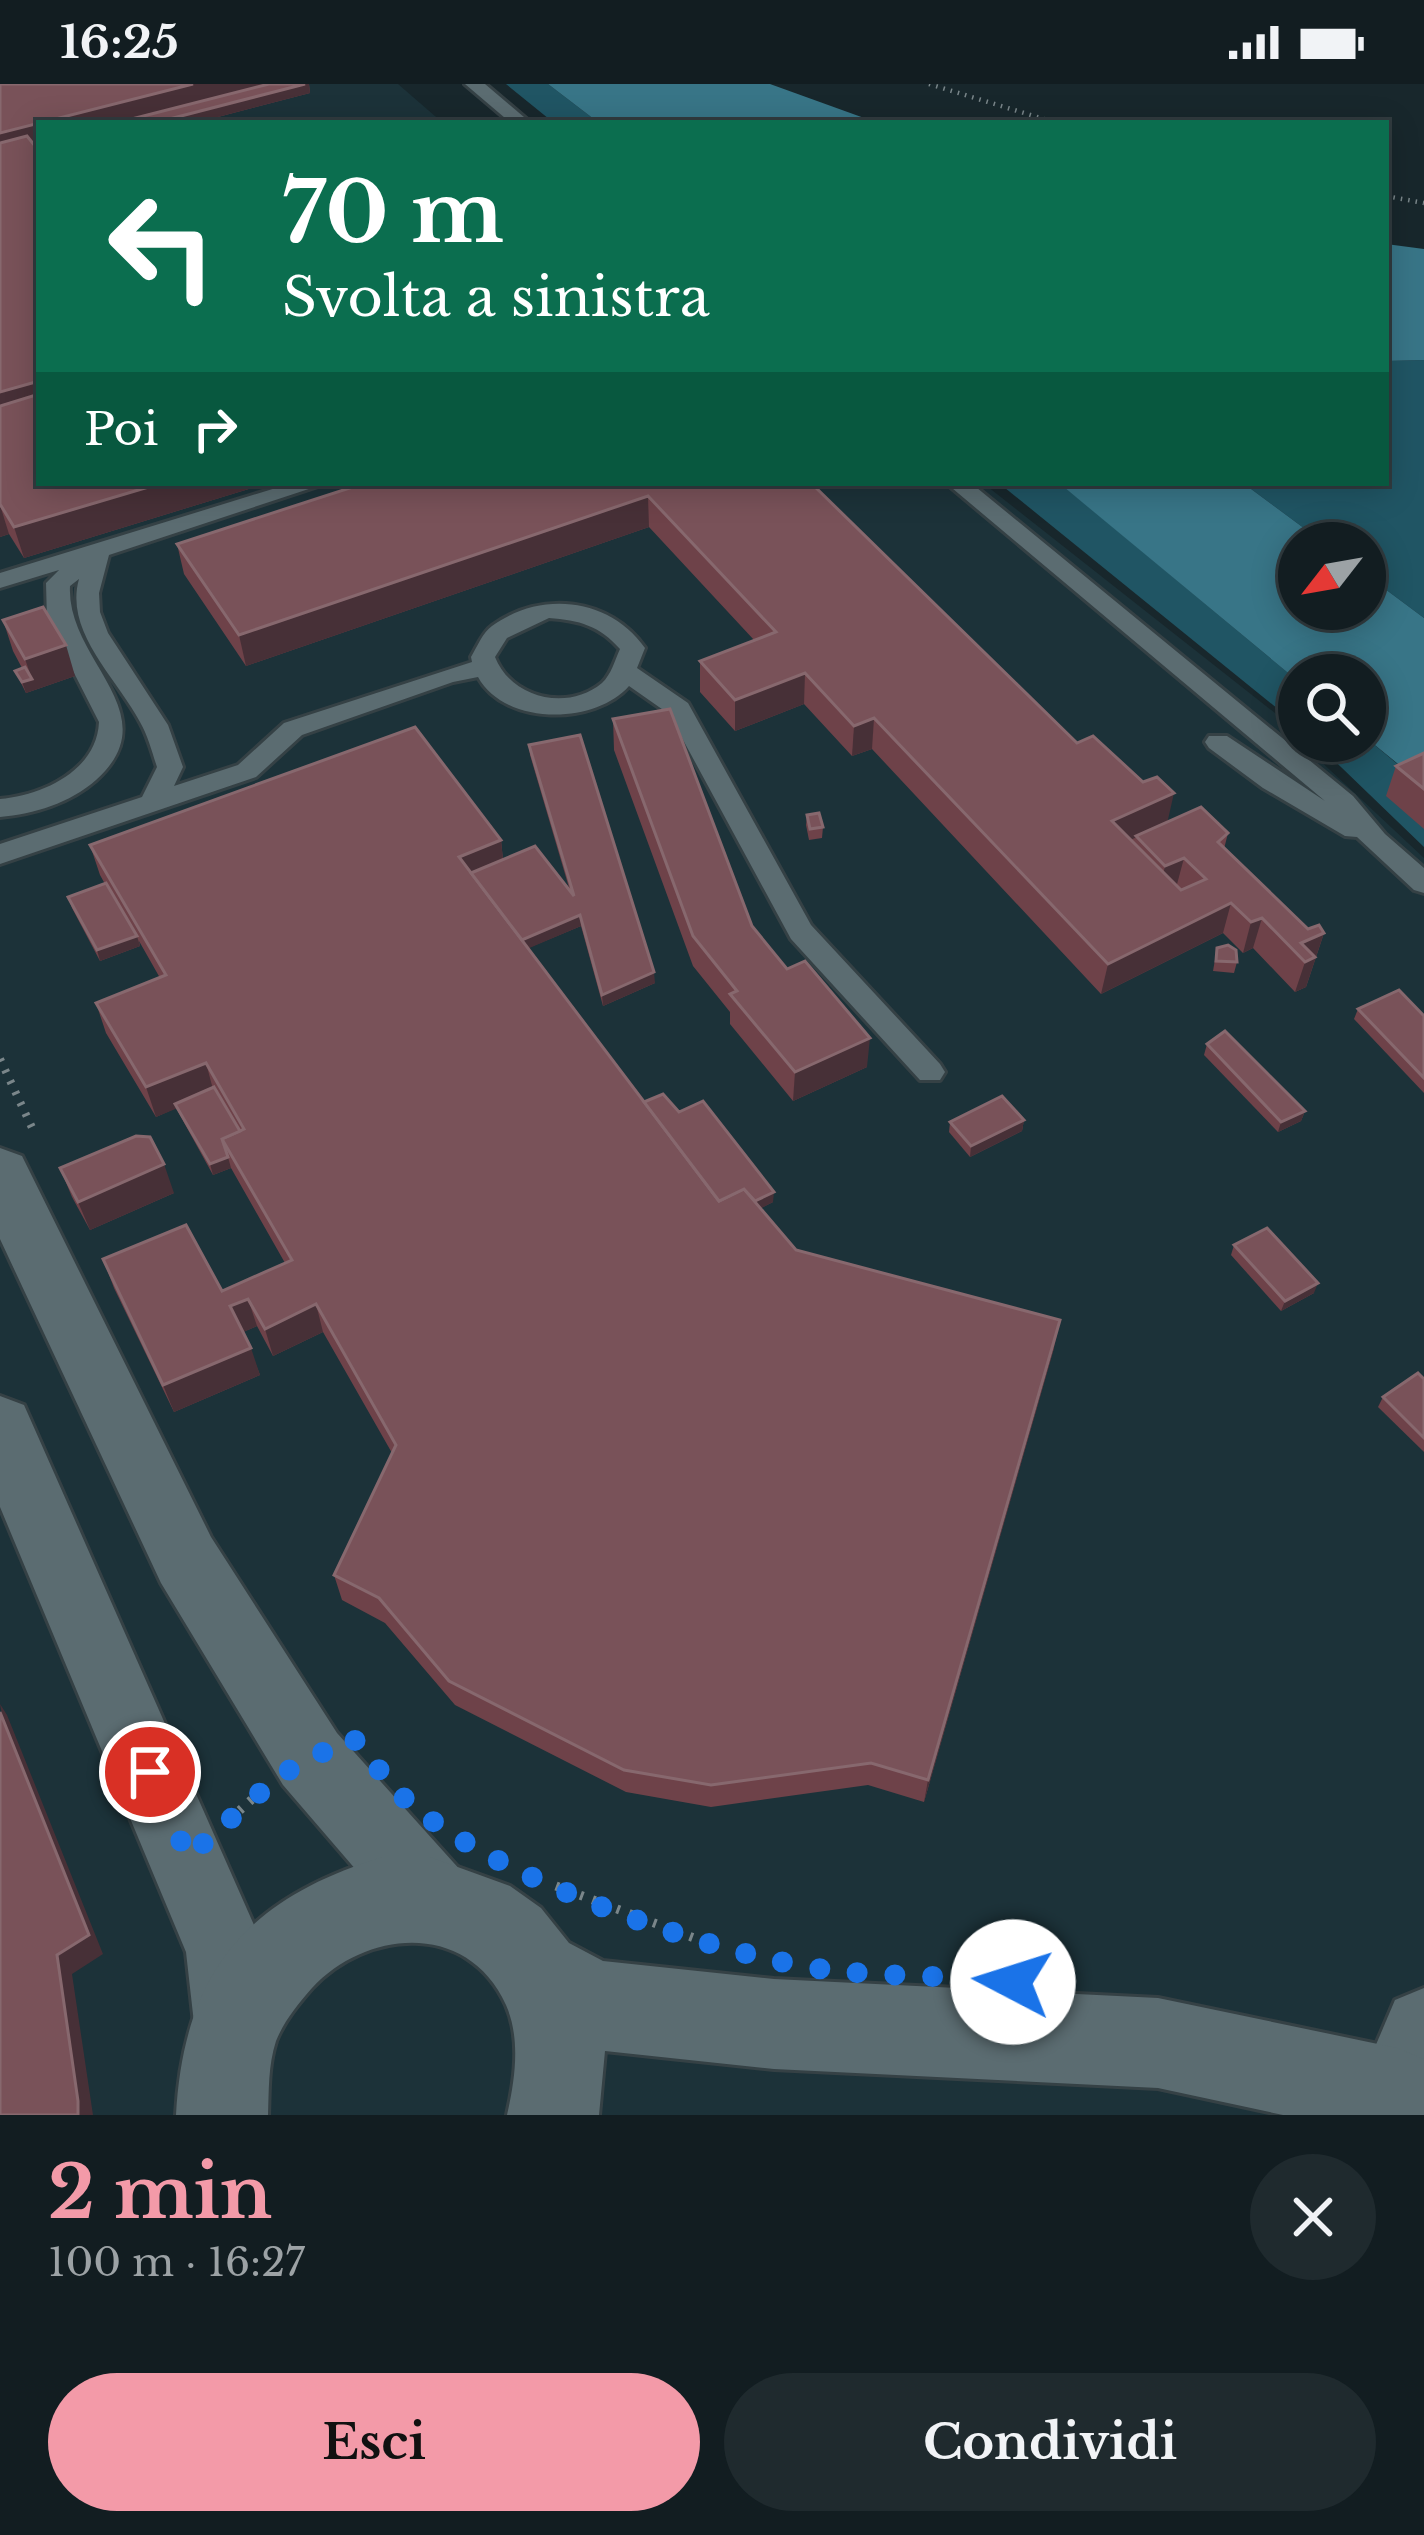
<!DOCTYPE html>
<html lang="it">
<meta charset="utf-8">
<style>
:root{--surface:#121d21;--page:#1f2a2e;--text:#f1f3f6;--muted:#9ca2a5;--line:#313b3f;--accent:#f39aa8}
body{margin:0;font-family:"Libre Baskerville",serif;background:var(--page);color:var(--text);height:100vh;display:flex;flex-direction:column;font-size:45px;white-space:nowrap}
*{box-sizing:border-box;margin:0}
p{font-size:39px;color:var(--muted)}
.icon{flex:none;width:66px;height:66px;fill:none;stroke:currentColor;stroke-width:2;stroke-linecap:round;stroke-linejoin:round}
.map{position:relative;height:2031px;overflow:hidden}
.side{display:flex;flex-direction:column;background:var(--surface);flex:1}
.side>*{flex:none}
.banner{position:absolute;left:36px;top:36px;width:1353px;height:366px;border-radius:0px;box-shadow:0 6px 30px #0003,0 0 0 3px var(--line);background:#0b6e4f;color:#fff;overflow:hidden}
.needle{width:78px;rotate:239deg}
.controls{position:absolute;left:1278px;top:438px;display:grid;gap:24px}
.controls a{display:grid;place-items:center;width:108px;height:108px;border-radius:50%;background:var(--surface);box-shadow:0 6px 30px #0003,0 0 0 3px var(--line);font-size:60px}
.pin{position:absolute;display:grid;place-items:center;width:102px;height:102px;color:#fff;margin:-51px;border:6px solid #fff;border-radius:50%;box-shadow:0 3px 12px #0007}
.me{position:absolute;width:132px;margin:-66px;rotate:275deg;stroke-linejoin:round;filter:drop-shadow(0 0 9px #0008)}
.turn{display:flex;align-items:center;gap:42px;height:252px;padding:0 48px;font-size:54px}
.turn .icon{width:156px;height:156px;stroke-width:2.5}
.turn b{display:block;font-size:84px;line-height:102px}
.then{display:flex;align-items:center;height:114px;padding:0 48px;background:#0003;gap:24px;font-size:45px}
.round{display:grid;place-items:center;flex:none;width:126px;height:126px;border-radius:63px;background:var(--page)}
.head{display:flex;align-items:center;justify-content:space-between;height:204px;padding:0 48px}
h1{font-size:72px;font-weight:700;line-height:90px;color:var(--accent)}
.cta{display:flex;gap:24px;margin-top:auto;padding:24px 48px}
.cta a{flex:1;height:138px;border-radius:72px;background:var(--accent);color:#111;font-size:48px;font-weight:700;line-height:138px;text-align:center}
.cta a+a{background:var(--page);color:var(--text)}
.status{display:flex;justify-content:space-between;align-items:center;height:84px;padding:0 60px;background:var(--surface);direction:ltr}
.status svg{height:33px;fill:currentColor}
.map>svg:first-child{display:block}
</style>
<div class="status"><b>16:25</b><svg viewBox="0 0 49 12"><path d="M0 12V9h3v3zM5 12V6h3v6zM10 12V3h3v9zM15 12V0h3v12zM26 1h20v11H26zM47 4h2v5h-2z"/></svg></div>
<div class="map">
<svg width="1424" height="2031" viewBox="0 0 1424 2031">
<rect width="100%" height="100%" fill="#18272c"/>
<path fill="#1c3239" d="M0 0H398L443 39H39V399H983L1275 629 1299 657 1424 774V2031H0Z"/>
<g fill="#205564">
<path d="M506 0H548L599 39H554Z"/>
<path d="M1424 276V534L1365 490V459H1324L1243 399H1386V277Z"/>
<path d="M999 399H1059L1084 419 1299 598V642Z"/>
<path d="M1365 653 1413 693 1424 688V763L1314 657H1365Z"/>
</g>
<g fill="#387587">
<path d="M548 0H770L878 39H599Z"/>
<path d="M1386 160 1424 165V276L1386 277Z"/>
<path d="M1059 399H1243L1324 459H1299V525H1365V490L1424 534V688L1414 693 1365 653V591H1299V598Z"/>
</g>
<g fill="none" stroke-linecap="round" stroke-linejoin="round">
<g stroke="#354145" stroke-width="6">
<g id="lane">
<path d="M465 0H485L531 39H511Z"/>
<path d="M292 399H327L109 471 99 509 100 528 108 549 168 641 183 683 174 702 238 681 284 639 472 578 471 573C477 563 483 548 492 542 541 506 610 514 645 564L637 584 688 619 811 841 940 980 945 988 940 996H920L791 855 669 630 629 602C595 641 505 642 478 593L453 598 302 651 256 693 0 780V760L142 713 157 683C152 668 148 652 140 638 117 594 64 548 79 495L70 502C66 577 170 629 96 696 70 719 34 730 0 733V715C44 711 97 686 99 638L47 536 46 499 59 486 0 504V489ZM549 534C579 536 600 542 620 565 615 576 611 591 602 599 567 628 511 614 495 573L507 554Z"/>
<path d="M946 399H971L1353 712 1385 750 1424 784V809L1414 806 1357 753 1345 752 1263 704 1209 664 1205 658 1209 652H1227L1325 717Z"/>
</g>
</g>
<g stroke="#354145" stroke-width="6">
<g id="street">
<path d="M0 1064 22 1072 211 1453 337 1649 462 1788 473 1816 462 1844 434 1855 406 1844 283 1701 161 1499 0 1155Z"/>
<path d="M0 1312 24 1321 266 1868 276 1939 264 1968 235 1980 206 1968 194 1939 186 1868 0 1423Z"/>
<path d="M1424 1904V2031H1364L1355 2010 1395 1916Z"/>
</g>
</g>
<g stroke="#354145" stroke-width="6">
<path id="secondary" d="M382 1773H430L510 1802 541 1824 569 1859 603 1877 774 1895 1158 1914 1397 1964 1424 1975V2031H1283L1158 2004 774 1985 605 1967 599 2031H507C515 1996 521 1955 506 1921 468 1837 367 1845 312 1904 298 1920 284 1937 276 1957 268 1982 269 2006 268 2031H176C184 1887 247 1815 382 1773Z"/>
</g>
<g stroke="#7a868a" stroke-width="4.5" stroke-dasharray="1.5 6" stroke-linecap="butt">
<path d="M929 0 1057 39"/>
<path d="M1386 112 1424 119"/>
</g>
<path stroke="#7a868a" stroke-width="8" stroke-dasharray="3 9" stroke-linecap="butt" d="M0 975 35 1050"/>
<g stroke="#7a868a" stroke-width="9" stroke-dasharray="3 10" stroke-linecap="butt">
<path d="M230 1735 259 1709"/>
<path d="M556 1802 710 1860"/>
</g>
<use href="#lane" fill="#5b6c71" fill-rule="evenodd"/>
<use href="#street" fill="#5b6c71" fill-rule="evenodd"/>
<use href="#secondary" fill="#5b6c71" fill-rule="evenodd"/>
</g>
<g fill="#6e4249">
<path d="M0 0H309L310 9 195 39H39V399H268L24 474 9 450 0 453Z"/>
<path d="M365 399H811L1077 659 1167 738 1228 749 1224 765 1308 845 1324 849 1306 903 1295 908 1253 864 1243 869 1223 849 1101 910 872 665 852 672 804 620 735 647 700 608V577L754 556 649 443 246 582 184 490 177 460Z"/>
<path d="M3 536 75 592 26 609 15 587 22 584 13 567Z"/>
<path d="M613 635 752 842 867 983 793 1017 730 940V928L693 882 614 666Z"/>
<path d="M529 661 655 899 603 922 581 842 528 864 644 1018 679 1028 773 1118 761 1124 796 1166 1054 1264 924 1718 868 1701 711 1723 626 1708 455 1621 385 1539 342 1516 334 1491 392 1369 323 1248 273 1272 257 1242 243 1248 260 1291 174 1328 114 1204 103 1175 222 1207 285 1179 231 1084 213 1091 176 1024 156 1033 106 949 96 919 160 894 139 857 140 862 100 877 72 824 68 813 105 800 100 791 90 761 501 756 503 776 570 807 530 671Z"/>
<path d="M1424 669V745L1386 712 1396 682Z"/>
<path d="M807 731 823 743 822 754 809 756 806 741Z"/>
<path d="M1217 864 1237 878 1234 889 1213 887Z"/>
<path d="M1358 925 1424 932V1009L1354 935Z"/>
<path d="M1207 960 1305 1027 1301 1037 1278 1048 1204 971Z"/>
<path d="M1024 1036 1022 1047 970 1073 949 1048 950 1038Z"/>
<path d="M60 1084 174 1109 90 1146 72 1113Z"/>
<path d="M1234 1161 1314 1209 1281 1227 1231 1171Z"/>
<path d="M1424 1295V1368L1378 1323 1383 1313Z"/>
</g>
<g fill="#473037">
<path d="M193 0H309L310 9 195 39H39V80L0 90V49Z"/>
<path d="M39 297V330L0 341V308Z"/>
<path d="M162 399H268L24 474 14 443Z"/>
<path d="M648 412 649 443 246 582 239 551Z"/>
<path d="M0 421 9 450 0 453Z"/>
<path d="M66 561 75 592 26 609 22 598 32 595 25 575Z"/>
<path d="M805 589 804 620 735 647V616Z"/>
<path d="M874 634 872 665 852 672 854 642Z"/>
<path d="M1174 709 1167 740 1105 767 1112 737Z"/>
<path d="M501 756 504 786 468 801 459 773Z"/>
<path d="M1184 774 1176 804 1158 812 1165 782Z"/>
<path d="M1231 819 1223 849 1101 910 1108 880Z"/>
<path d="M580 831 581 842 513 871 512 860Z"/>
<path d="M1262 834 1253 864 1243 869 1251 838Z"/>
<path d="M1324 849 1306 903 1295 908 1305 878 1301 859Z"/>
<path d="M137 852 140 862 100 877 97 866Z"/>
<path d="M654 888 655 899 603 922 602 911Z"/>
<path d="M870 954 867 983 793 1017 795 988Z"/>
<path d="M206 979 214 1009 156 1033 146 1003Z"/>
<path d="M1305 1027 1301 1037 1278 1048 1281 1038Z"/>
<path d="M1024 1036 1022 1047 970 1073 971 1062Z"/>
<path d="M228 1073 231 1084 213 1091 210 1080Z"/>
<path d="M164 1080 174 1109 90 1146 78 1118Z"/>
<path d="M774 1108 773 1118 719 1146V1136Z"/>
<path d="M1318 1199 1314 1209 1281 1227 1285 1217Z"/>
<path d="M248 1215 257 1242 239 1250 230 1222Z"/>
<path d="M316 1220 323 1248 273 1272 265 1245Z"/>
<path d="M1060 1236 1054 1264 924 1718 928 1696Z"/>
<path d="M251 1264 260 1291 174 1328 163 1301Z"/>
<path d="M0 1620 7 1631 103 1870 72 1890 93 2031H78Z"/>
</g>
<g fill="#795259" stroke="#87686e" stroke-width="3">
<path d="M0 0H193L0 49Z"/>
<path d="M269 0H305L154 39H116Z"/>
<path d="M27 52 39 67V297L0 308V59Z"/>
<path d="M39 310V399H162L14 443 0 420V322Z"/>
<path d="M365 399H811L1077 659 1093 652 1143 698 1157 693 1174 709 1112 737 1181 806 1206 795 1184 774 1165 782 1136 752 1201 723 1228 749 1218 758 1308 845 1319 841 1324 849 1301 859 1315 873 1305 878 1262 834 1251 838 1231 819 1108 880 874 634 854 642 805 589 735 616 700 577 776 548 648 412 239 551 177 460Z"/>
<path d="M43 523 66 561 25 575 3 536Z"/>
<path d="M25 583 32 595 22 598 15 587Z"/>
<path d="M670 625 752 842 787 885 805 877 870 954 795 988 730 910 737 907 693 852 613 635Z"/>
<path d="M415 643 501 756 459 773 719 1117 744 1105 796 1166 1060 1236 928 1696 871 1679 711 1701 624 1686 449 1597 379 1514 334 1491 396 1361 316 1220 265 1245 248 1215 230 1222 251 1264 163 1301 103 1175 186 1141 222 1207 292 1176 222 1055 244 1045 206 979 146 1003 96 919 166 891 90 761Z"/>
<path d="M580 651 654 888 602 911 580 831 522 856 471 789 535 762 574 812 529 661Z"/>
<path d="M1424 669V705L1396 682Z"/>
<path d="M819 729 823 743 810 745 807 731Z"/>
<path d="M106 799 137 852 97 866 68 813Z"/>
<path d="M1228 861 1236 866 1237 878 1216 877 1217 864Z"/>
<path d="M1399 906 1424 932V994L1358 925Z"/>
<path d="M1225 947 1305 1027 1281 1038 1207 960Z"/>
<path d="M214 1003 240 1047 222 1055 228 1073 210 1080 175 1020Z"/>
<path d="M663 1010 679 1028 703 1017 774 1108 755 1117 744 1105 719 1117 644 1018Z"/>
<path d="M1002 1012 1024 1036 971 1062 950 1038Z"/>
<path d="M136 1052 150 1053 164 1080 78 1118 60 1084Z"/>
<path d="M1267 1144 1318 1199 1285 1217 1234 1161Z"/>
<path d="M1418 1289 1424 1295V1354L1383 1313Z"/>
<path d="M0 1628 89 1851 57 1871 78 2017V2031H0Z"/>
</g>
<g fill="none" stroke-linecap="round" stroke-linejoin="round">
<path stroke="#1a73e8" stroke-width="21" stroke-dasharray="0 37.8" d="M150 1688 188 1773 280 1691 352 1653C372 1675 390 1703 413 1722 501 1796 715 1872 829 1886 890 1893 952 1891 1013 1898"/>
</g>
</svg>
<div class="controls">
<a><svg class="needle" viewBox="-14 -14 28 28"><path d="M0-13l5 13h-10z" fill="#e53935"/><path d="M0 13l5-13h-10z" fill="#9ca2a5"/></svg></a>
<a><svg class="icon" aria-label="search" viewBox="0 0 24 24"><circle cx="10" cy="10" r="6"/><path d="M15 15l6 6"/></svg></a>
</div>
<div class="pin" style="left:150px;top:1688px;background:#d93025"><svg class="icon" aria-label="arrive" viewBox="0 0 24 24"><path d="M6 21V4h12l-3 4 3 4H6"/></svg></div>
<svg class="me" style="left:1013px;top:1898px" viewBox="-20 -20 40 40"><circle r="19" fill="#fff"/><path d="M0-13L10 11 0 6-10 11z" fill="#1a73e8"/></svg>
<div class="banner">
<div class="turn"><svg class="icon" aria-label="left" viewBox="0 0 24 24"><path d="M17 20v-9H6M10 6l-5 5 5 5"/></svg><div><b>70 m</b>Svolta a sinistra</div></div>
<div class="then">Poi<svg class="icon" aria-label="right" viewBox="0 0 24 24"><path d="M7 20v-9h11M14 6l5 5-5 5"/></svg></div>
</div>
</div>
<section class="side">
<div class="head"><div><h1>2 min</h1><p>100 m · 16:27</p></div><a class="round"><svg class="icon" aria-label="close" viewBox="0 0 24 24"><path d="M6 6l12 12M18 6L6 18"/></svg></a></div>
<div class="cta"><a>Esci</a><a>Condividi</a></div>
</section>
